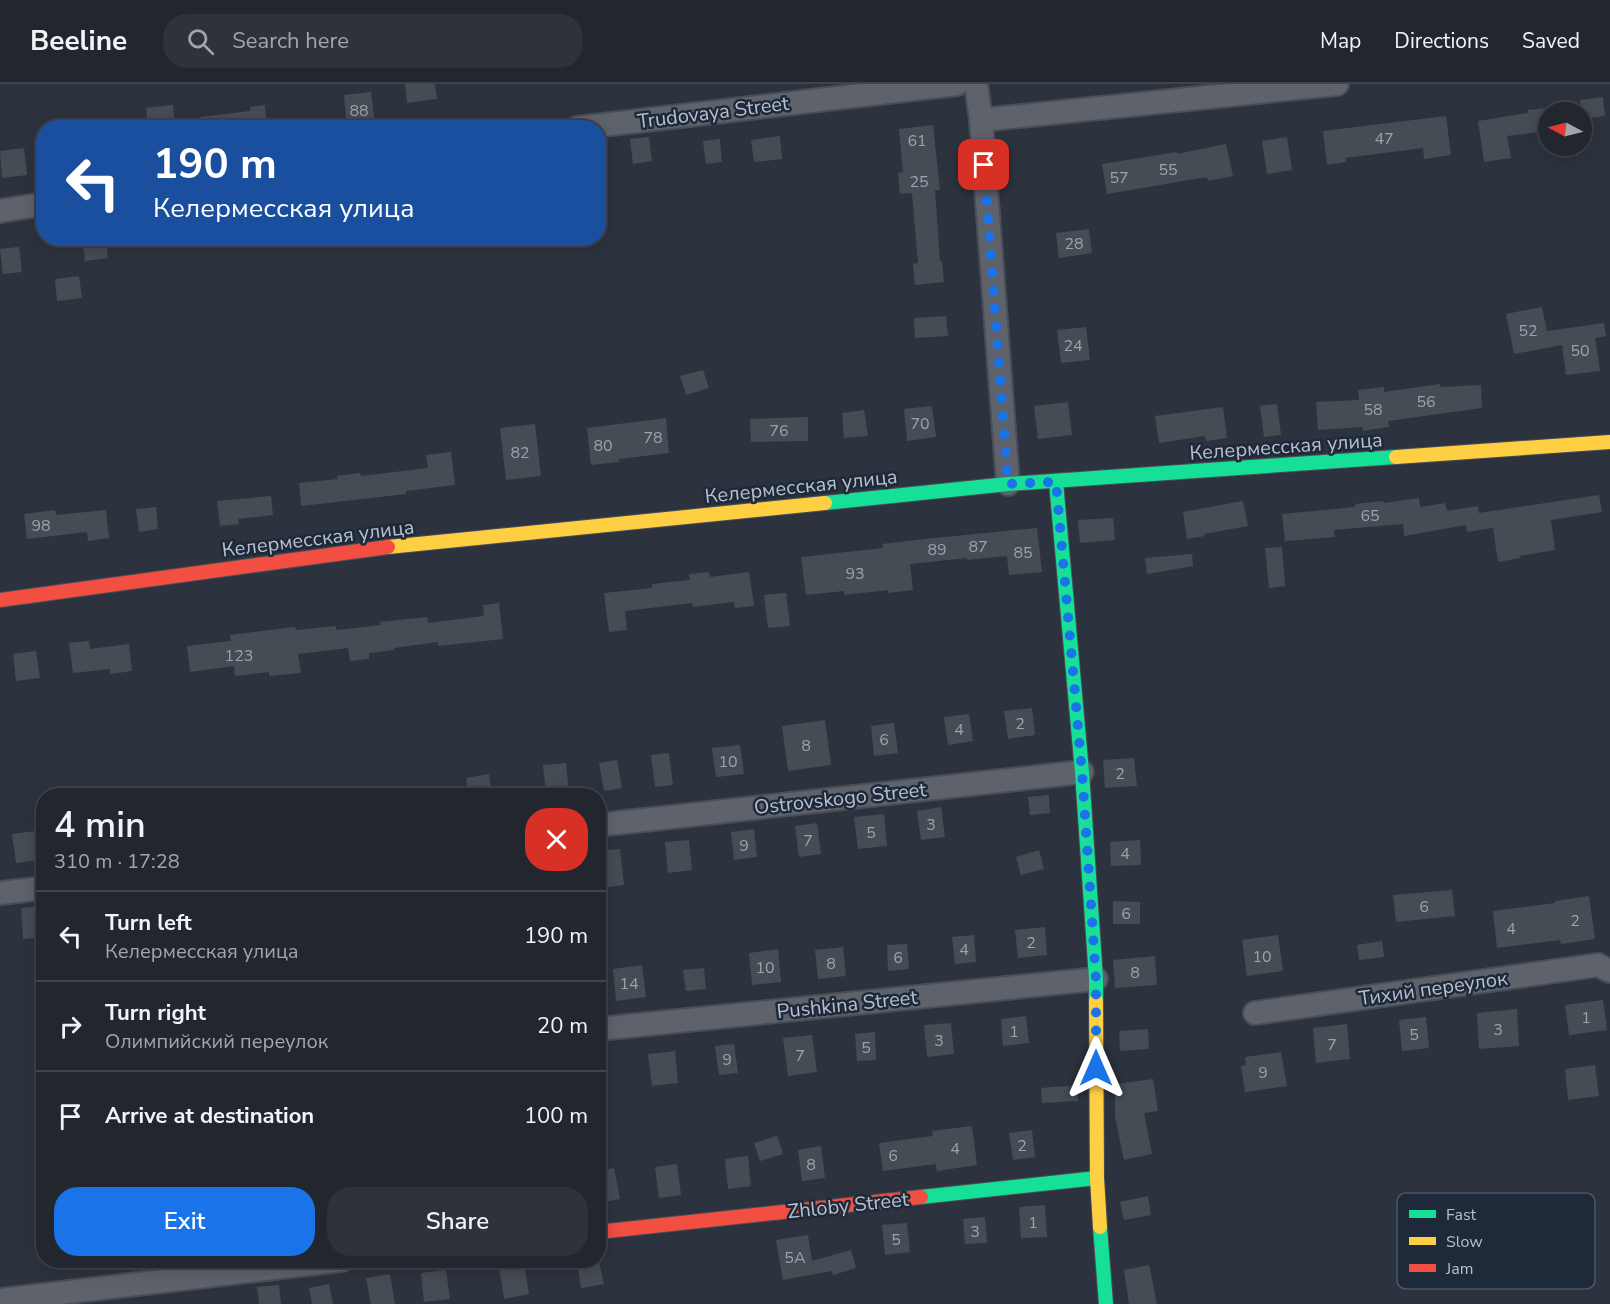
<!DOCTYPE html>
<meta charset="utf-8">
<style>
:root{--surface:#22262e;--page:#2e323a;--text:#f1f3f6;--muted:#a2a5aa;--line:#3f434a;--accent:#1a73e8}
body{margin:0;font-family:"Nunito Sans",sans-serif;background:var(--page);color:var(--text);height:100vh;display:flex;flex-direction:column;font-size:22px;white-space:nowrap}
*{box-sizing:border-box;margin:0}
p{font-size:20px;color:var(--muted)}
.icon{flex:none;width:33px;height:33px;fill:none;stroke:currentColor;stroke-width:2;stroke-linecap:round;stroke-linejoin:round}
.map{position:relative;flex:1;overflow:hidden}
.sheet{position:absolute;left:36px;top:704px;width:570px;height:480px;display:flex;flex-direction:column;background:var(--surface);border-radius:24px;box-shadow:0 3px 15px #0003,0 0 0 2px var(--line)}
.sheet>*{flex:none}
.hud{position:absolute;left:36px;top:36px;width:570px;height:126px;border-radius:24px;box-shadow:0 3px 15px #0003,0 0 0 2px var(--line);background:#1a4fa0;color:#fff;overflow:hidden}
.needle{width:39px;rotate:277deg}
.controls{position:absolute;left:1538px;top:18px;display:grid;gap:12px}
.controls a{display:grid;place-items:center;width:54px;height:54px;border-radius:50%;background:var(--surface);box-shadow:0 3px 15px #0003,0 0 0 2px var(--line);font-size:30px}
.pin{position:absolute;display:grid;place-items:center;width:51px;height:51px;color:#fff;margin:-26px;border-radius:12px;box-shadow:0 3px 9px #0006}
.me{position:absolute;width:66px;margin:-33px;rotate:0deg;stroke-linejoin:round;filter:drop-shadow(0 0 4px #0008)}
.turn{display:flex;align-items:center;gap:21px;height:126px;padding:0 18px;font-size:27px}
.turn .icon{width:78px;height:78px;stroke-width:2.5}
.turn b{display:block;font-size:42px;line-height:51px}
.round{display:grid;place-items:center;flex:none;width:63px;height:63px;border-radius:24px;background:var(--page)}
.overview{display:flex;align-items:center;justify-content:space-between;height:102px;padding:0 18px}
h1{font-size:36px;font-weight:600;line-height:45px}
.primary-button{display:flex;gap:12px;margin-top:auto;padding:12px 18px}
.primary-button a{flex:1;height:69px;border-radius:24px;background:var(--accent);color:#fff;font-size:24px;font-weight:600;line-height:69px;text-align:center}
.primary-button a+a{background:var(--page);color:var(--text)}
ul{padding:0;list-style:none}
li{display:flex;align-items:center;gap:18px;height:90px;padding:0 18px;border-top:2px solid var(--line)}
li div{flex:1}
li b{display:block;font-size:22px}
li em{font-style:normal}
header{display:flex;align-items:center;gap:36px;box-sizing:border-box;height:84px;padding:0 30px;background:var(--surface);border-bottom:2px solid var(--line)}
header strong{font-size:28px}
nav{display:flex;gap:33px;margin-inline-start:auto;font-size:21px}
.search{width:420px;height:54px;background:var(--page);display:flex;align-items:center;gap:15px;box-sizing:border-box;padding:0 21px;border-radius:24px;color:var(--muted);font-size:22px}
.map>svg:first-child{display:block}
</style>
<header>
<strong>Beeline</strong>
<div class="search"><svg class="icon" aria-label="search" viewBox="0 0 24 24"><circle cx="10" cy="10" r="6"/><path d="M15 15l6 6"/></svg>Search here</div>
<nav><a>Map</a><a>Directions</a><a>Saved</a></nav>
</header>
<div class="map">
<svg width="1610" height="1220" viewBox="0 0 1610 1220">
<rect width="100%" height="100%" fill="#2d333e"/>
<g fill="#464c54">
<path d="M405 0H435L437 15 407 19Z"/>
<path d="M371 8 375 40 347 44 344 11Z"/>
<path d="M1603 13 1605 32 1582 35 1580 16Z"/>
<path d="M173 21 175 44H148L146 24Z"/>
<path d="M265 21 267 44H200V33L250 27V23Z"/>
<path d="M1547 24 1548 47 1507 52 1511 74 1484 78 1478 37 1528 29V26Z"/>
<path d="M1446 32 1451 71 1424 75 1423 64 1345 74 1346 78 1327 81 1323 47Z"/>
<path d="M933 41 940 106H935L940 177H942L944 198 915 201 913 180 918 179 912 109 900 110 898 89 903 88 899 45Z"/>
<path d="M780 52 782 75 754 78 751 56Z"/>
<path d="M649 53 652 77 633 80 630 55Z"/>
<path d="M1287 53 1292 86 1267 90 1262 57Z"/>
<path d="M720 55 722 78 706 80 703 57Z"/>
<path d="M1226 60 1233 92 1208 97 1207 93 1107 110 1102 80 1177 68V70Z"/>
<path d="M24 64 27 91 2 94 0 67Z"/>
<path d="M1089 145 1092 169 1059 174 1056 149Z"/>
<path d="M82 154H106L108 174 85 177Z"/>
<path d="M19 163 22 188 3 190 0 165Z"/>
<path d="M79 192 82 214 57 217 55 195Z"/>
<path d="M1542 223 1547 247 1604 239 1606 252 1595 254 1600 287 1566 291 1562 261 1514 270 1506 230Z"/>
<path d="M946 232 948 252 915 254 914 234Z"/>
<path d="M1086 243 1090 276 1061 279 1057 246Z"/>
<path d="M703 286 709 304 686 311 680 292Z"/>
<path d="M1440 300V303L1481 301 1482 324 1388 337 1389 343 1363 347V343L1318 346 1316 318 1359 316 1358 306 1384 303V308Z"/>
<path d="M1068 318 1072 351 1038 355 1034 322Z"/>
<path d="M1277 320 1281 351 1264 353 1260 322Z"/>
<path d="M932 322 936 353 907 357 904 325Z"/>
<path d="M1223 323 1227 354 1206 357 1205 352 1159 359 1155 332Z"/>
<path d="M864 326 868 352 844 354 842 329Z"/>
<path d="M808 333V357L751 358 750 335Z"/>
<path d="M666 334 669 369 619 375V378L591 381 587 344Z"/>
<path d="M535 340 541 392 506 396 500 344Z"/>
<path d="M451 368 455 401 406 407V410L301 422 299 399 338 395 337 392 360 389 361 392 428 384 426 371Z"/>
<path d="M1599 411 1602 428 1551 436 1555 466 1519 472 1520 474 1498 478 1493 444 1467 448 1466 441 1404 452 1403 440 1334 446 1335 453 1285 457 1282 430 1355 423V420L1383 417 1384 419 1419 414 1420 423 1445 419 1447 427 1478 422 1479 429Z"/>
<path d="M271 412 273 431 238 435 239 440 220 442 217 417Z"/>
<path d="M1243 417 1248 442 1204 450 1205 452 1187 455 1183 428Z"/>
<path d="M156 423 158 445 139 448 136 425Z"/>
<path d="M55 426 56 431 106 426 109 454 88 457 87 448 27 455 24 430Z"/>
<path d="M1113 434 1115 456 1080 459 1078 436Z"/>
<path d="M1037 444 1042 488 1009 491 1007 472 967 476V474L910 480 913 506 888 509V506L844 511V507L806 511 801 473 883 464 882 460 925 455Z"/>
<path d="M1282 463 1285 502 1269 504 1265 464Z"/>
<path d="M1192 470 1193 482 1147 490 1145 474Z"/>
<path d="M709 488 710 493 749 488 754 522 735 524 734 518 693 523 692 519 625 527 627 546 609 548 604 509 652 504V500L690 496 689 490Z"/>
<path d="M786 509 790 542 768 544 764 511Z"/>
<path d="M499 519 503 555 438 562V558L394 564V566L369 569V575L350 577 348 564 298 570 301 589 269 592V588L235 592 234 582 190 588 187 562 231 557 230 551 295 543 296 546 336 542V546L381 541 380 538 427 533 428 539 484 532 483 521Z"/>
<path d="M89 557 90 565 129 560 132 587 110 590V585L73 589 69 559Z"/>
<path d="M36 567 40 594 16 597 13 570Z"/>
<path d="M1032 624 1035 651 1008 655 1004 627Z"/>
<path d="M969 630 973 657 948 661 944 633Z"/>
<path d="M825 636 831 681 788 687 782 642Z"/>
<path d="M894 639 898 669 874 672 871 642Z"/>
<path d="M740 661 744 690 716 693 712 664Z"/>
<path d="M669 669 673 701 655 703 651 671Z"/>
<path d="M1134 674 1137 702 1105 704 1103 676Z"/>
<path d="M617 676 622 704 604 707 599 679Z"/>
<path d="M566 679 569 711H546L543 681Z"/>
<path d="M489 690 492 711H468L466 694Z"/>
<path d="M1049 711 1050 729 1030 731 1028 713Z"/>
<path d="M941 723 945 753 921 756 917 727Z"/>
<path d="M884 730 887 762 858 765 854 733Z"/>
<path d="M817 739 821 770 799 773 795 742Z"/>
<path d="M754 745 757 773 734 776 731 748Z"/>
<path d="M35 747 39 776 16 779 12 750Z"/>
<path d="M689 756 692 786 668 789 665 758Z"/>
<path d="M1140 756 1141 781 1111 782 1110 758Z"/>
<path d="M620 765 624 801 602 804 598 767Z"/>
<path d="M1039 766 1044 785 1021 791 1016 773Z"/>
<path d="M1452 806 1455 832 1396 838 1393 811Z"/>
<path d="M1589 812 1595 855 1561 860 1560 856 1497 864 1493 827 1555 819V817Z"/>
<path d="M1113 817 1140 818V840H1113Z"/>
<path d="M42 822 44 853 23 855 21 824Z"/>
<path d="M1045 843 1047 871 1018 874 1015 846Z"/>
<path d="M974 851 976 878 955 880 952 853Z"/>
<path d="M1278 851 1283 887 1247 892 1242 856Z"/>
<path d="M1382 857 1384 873 1359 876 1357 861Z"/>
<path d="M907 860 909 885 888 887 887 861Z"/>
<path d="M843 863 846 892 818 895 815 866Z"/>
<path d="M778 865 781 898 752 901 749 869Z"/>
<path d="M1155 872 1157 901 1115 904 1113 876Z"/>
<path d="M642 881 646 913 616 917 613 885Z"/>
<path d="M704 884 706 905 686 907 683 886Z"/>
<path d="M1603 916 1607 946 1569 951 1565 921Z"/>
<path d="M1517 925 1519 962 1479 965 1477 929Z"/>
<path d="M1026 932 1029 959 1003 962 1001 935Z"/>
<path d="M1426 933 1429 964 1402 967 1399 936Z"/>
<path d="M951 939 954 970 927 973 924 941Z"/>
<path d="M1347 940 1350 975 1316 979 1313 944Z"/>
<path d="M1148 945 1149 965 1120 967 1119 947Z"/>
<path d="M875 948 876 976 857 977 855 950Z"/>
<path d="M812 951 817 988 788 992 783 954Z"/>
<path d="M734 960 738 989 719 991 715 962Z"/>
<path d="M675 967 678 999 652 1002 648 970Z"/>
<path d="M1281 968 1287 1002 1245 1008 1241 982 1246 981 1245 973Z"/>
<path d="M1595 981 1599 1012 1568 1016 1565 985Z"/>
<path d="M1153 995 1158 1027 1144 1029 1152 1070 1124 1076 1115 1033V1000Z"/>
<path d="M1077 1001 1078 1017 1042 1019 1041 1004Z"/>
<path d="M972 1042 977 1081 937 1087 936 1080 883 1087 879 1059 933 1052 932 1047Z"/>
<path d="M1032 1046 1035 1073 1013 1076 1009 1049Z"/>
<path d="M777 1052 783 1070 760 1077 754 1059Z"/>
<path d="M821 1062 825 1094 802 1097 798 1066Z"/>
<path d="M748 1072 751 1102 728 1105 725 1075Z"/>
<path d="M677 1080 681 1111 659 1114 655 1083Z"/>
<path d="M614 1084 620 1115 598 1119V1087Z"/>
<path d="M1148 1112 1151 1131 1124 1136 1120 1118Z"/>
<path d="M1045 1121 1047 1153 1021 1154 1019 1123Z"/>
<path d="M985 1133 987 1159 965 1160 963 1135Z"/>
<path d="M907 1139 910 1168 885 1171 882 1141Z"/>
<path d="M808 1151 812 1177 851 1166 856 1184 833 1191 832 1187 783 1196 776 1156Z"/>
<path d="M598 1174 604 1200 581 1204 577 1178 598 1176Z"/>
<path d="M524 1179 529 1210 504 1215 499 1183Z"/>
<path d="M1149 1181 1157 1220H1129L1124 1186Z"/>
<path d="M446 1186 450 1215 424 1218 421 1189Z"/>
<path d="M390 1190 395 1220H371L366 1194Z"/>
<path d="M329 1200 333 1220H312L309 1204Z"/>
<path d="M279 1201 281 1220H259L257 1203Z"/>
</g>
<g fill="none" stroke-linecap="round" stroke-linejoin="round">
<g stroke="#494e56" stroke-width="26">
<g id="street">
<path d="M976 0 981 36 1008 400"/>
<path d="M981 36 1337 0"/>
<path d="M577 44 957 0"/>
<path d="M0 127 44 120"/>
<path d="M598 741 1082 688"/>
<path d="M0 809 44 804"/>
<path d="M1255 929 1598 881 1610 887"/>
<path d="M598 945 1096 895"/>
<path d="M0 1216 342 1176"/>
</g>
</g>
<g stroke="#494e56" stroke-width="16">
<g id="fast">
<path d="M1056 398 1082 688 1096 895V917"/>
<path d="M825 419 1008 400 1396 373"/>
<path d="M921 1113 1097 1094"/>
<path d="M1100 1143 1106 1220"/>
</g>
</g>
<g stroke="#494e56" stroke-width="16">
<g id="slow">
<path d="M1396 373 1610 358"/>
<path d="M388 463 825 419"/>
<path d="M1096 917 1097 1094 1100 1143"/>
</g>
</g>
<g stroke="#494e56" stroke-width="16">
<g id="jam">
<path d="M0 516 388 463"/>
<path d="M598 1148 921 1113"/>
</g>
</g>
<use href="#street" stroke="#5e626b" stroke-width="22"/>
<use href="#fast" stroke="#16e098" stroke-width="14"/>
<use href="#slow" stroke="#ffcf43" stroke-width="14"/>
<use href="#jam" stroke="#f24e42" stroke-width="14"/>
</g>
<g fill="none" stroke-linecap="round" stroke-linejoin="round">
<path stroke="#1a73e8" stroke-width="10" stroke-dasharray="0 18" d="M984 81 1008 400 1056 398 1082 688 1096 895V984"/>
</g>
<g text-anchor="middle" stroke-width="5" stroke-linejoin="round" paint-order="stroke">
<g font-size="16" fill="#9ca3b0">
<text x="359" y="32">88</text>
<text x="1384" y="60">47</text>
<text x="917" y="62">61</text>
<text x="1168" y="91">55</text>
<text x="1119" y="99">57</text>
<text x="919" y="103">25</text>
<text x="1074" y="165">28</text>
<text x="1528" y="252">52</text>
<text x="1073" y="267">24</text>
<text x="1580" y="272">50</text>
<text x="1426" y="323">56</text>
<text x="1373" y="331">58</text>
<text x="920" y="345">70</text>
<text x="779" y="352">76</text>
<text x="653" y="359">78</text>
<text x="603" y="367">80</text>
<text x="520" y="374">82</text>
<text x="1370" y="437">65</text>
<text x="41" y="447">98</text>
<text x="978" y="468">87</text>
<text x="937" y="471">89</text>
<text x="1023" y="474">85</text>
<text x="855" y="495">93</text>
<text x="239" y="577">123</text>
<text x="1020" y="645">2</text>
<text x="959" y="651">4</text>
<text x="884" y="661">6</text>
<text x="806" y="667">8</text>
<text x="728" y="683">10</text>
<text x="1120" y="695">2</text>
<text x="931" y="746">3</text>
<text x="871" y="754">5</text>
<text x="808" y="762">7</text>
<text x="744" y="767">9</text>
<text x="1125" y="775">4</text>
<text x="1424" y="828">6</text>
<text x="1126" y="835">6</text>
<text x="1575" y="842">2</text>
<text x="1511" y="850">4</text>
<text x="1031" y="864">2</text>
<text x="964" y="871">4</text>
<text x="1262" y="878">10</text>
<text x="898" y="879">6</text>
<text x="831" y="885">8</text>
<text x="765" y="889">10</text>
<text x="1135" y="894">8</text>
<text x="629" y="905">14</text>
<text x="1586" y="939">1</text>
<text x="1498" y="951">3</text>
<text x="1014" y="953">1</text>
<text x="1414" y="956">5</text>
<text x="939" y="962">3</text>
<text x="1332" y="966">7</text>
<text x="866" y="969">5</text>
<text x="800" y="977">7</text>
<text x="727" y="981">9</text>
<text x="1263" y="994">9</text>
<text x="1022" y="1067">2</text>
<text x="955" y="1070">4</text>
<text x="893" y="1077">6</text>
<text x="811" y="1086">8</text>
<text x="1033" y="1144">1</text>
<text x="975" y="1153">3</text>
<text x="896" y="1161">5</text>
<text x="795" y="1179">5А</text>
</g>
<g font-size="20" fill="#b8c0ce" stroke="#1e293a">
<text transform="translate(713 28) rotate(-7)" y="7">Trudovaya Street</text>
<text transform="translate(1286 362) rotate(-4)" y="7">Келермесская улица</text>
<text transform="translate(801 402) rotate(-6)" y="7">Келермесская улица</text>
<text transform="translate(318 454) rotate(-7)" y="7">Келермесская улица</text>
<text transform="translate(840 714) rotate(-6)" y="7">Ostrovskogo Street</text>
<text transform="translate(1433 904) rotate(-8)" y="7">Тихий переулок</text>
<text transform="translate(847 920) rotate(-6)" y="7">Pushkina Street</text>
<text transform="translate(848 1121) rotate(-6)" y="7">Zhloby Street</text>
</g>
</g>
<rect x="1397" y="1109" width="198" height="96" rx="9" fill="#1e293a" stroke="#4c5666" stroke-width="1.5"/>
<rect x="1409" y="1126" width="27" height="8" fill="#16e098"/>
<rect x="1409" y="1153" width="27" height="8" fill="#ffcf43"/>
<rect x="1409" y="1180" width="27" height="8" fill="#f24e42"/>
<g font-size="16" fill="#b8c0ce">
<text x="1446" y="1136">Fast</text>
<text x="1446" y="1163">Slow</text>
<text x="1446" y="1190">Jam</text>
</g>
</svg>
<div class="controls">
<a><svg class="needle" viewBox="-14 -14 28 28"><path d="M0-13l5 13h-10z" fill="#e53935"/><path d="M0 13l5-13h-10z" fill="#a2a5aa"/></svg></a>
</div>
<div class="pin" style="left:984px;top:81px;background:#d93025"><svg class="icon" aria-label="arrive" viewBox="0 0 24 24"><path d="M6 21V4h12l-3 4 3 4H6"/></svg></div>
<svg class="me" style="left:1096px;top:984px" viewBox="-20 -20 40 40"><path d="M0-17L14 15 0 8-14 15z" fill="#1a73e8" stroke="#fff" stroke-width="4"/></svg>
<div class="hud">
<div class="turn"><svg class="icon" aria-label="left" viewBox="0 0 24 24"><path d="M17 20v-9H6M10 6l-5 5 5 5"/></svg><div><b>190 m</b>Келермесская улица</div></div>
</div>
<section class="sheet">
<div class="overview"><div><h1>4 min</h1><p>310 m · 17:28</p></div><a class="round" style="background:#d93025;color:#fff"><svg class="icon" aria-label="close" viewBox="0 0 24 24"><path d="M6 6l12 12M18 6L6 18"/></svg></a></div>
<ul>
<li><svg class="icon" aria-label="left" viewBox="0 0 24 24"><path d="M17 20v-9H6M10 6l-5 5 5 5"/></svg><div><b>Turn left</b><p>Келермесская улица</p></div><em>190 m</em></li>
<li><svg class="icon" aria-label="right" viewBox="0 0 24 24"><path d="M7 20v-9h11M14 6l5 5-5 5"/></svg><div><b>Turn right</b><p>Олимпийский переулок</p></div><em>20 m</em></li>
<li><svg class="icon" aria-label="arrive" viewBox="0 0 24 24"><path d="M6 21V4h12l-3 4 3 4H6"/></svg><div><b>Arrive at destination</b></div><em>100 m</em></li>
</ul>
<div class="primary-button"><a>Exit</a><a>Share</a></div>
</section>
</div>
